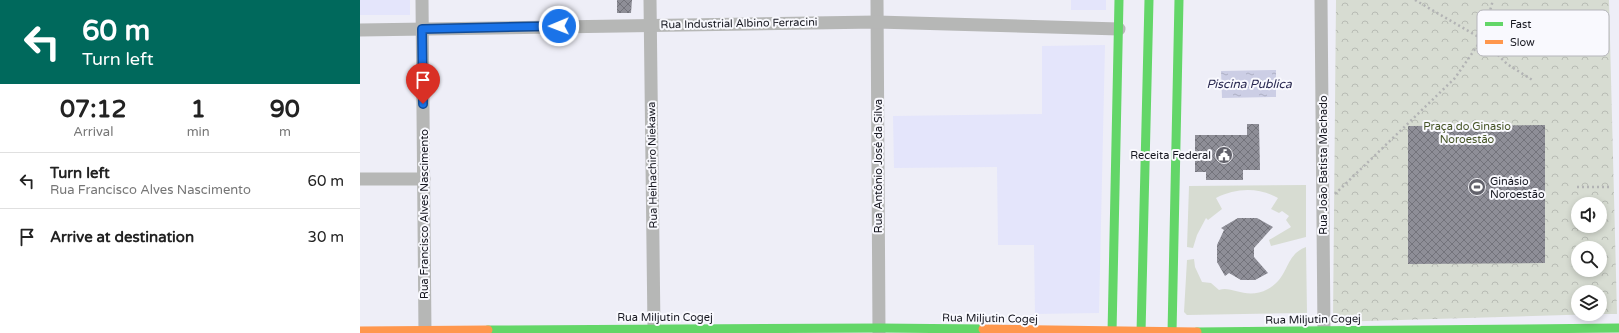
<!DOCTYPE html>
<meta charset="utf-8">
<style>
:root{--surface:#fff;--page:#f6f6f6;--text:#222;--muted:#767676;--line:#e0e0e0}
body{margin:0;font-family:"Varela Round",sans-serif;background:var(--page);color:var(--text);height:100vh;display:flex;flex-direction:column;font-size:15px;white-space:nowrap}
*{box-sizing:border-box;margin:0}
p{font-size:13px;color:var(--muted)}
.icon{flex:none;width:22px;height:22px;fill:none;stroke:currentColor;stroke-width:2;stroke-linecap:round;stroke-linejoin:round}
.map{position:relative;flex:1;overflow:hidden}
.panel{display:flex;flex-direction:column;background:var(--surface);width:360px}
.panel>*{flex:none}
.banner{background:#00695c;color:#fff;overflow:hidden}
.controls{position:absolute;left:1211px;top:197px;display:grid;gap:8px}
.controls a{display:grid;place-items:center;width:36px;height:36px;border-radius:50%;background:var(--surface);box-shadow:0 2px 6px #0003;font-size:20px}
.pin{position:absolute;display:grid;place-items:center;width:34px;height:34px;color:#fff;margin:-41px -17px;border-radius:50% 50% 50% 0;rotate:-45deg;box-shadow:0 0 4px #0007}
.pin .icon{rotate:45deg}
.me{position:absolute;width:44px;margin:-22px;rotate:269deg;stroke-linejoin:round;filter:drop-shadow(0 0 3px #0008)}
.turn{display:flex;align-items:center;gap:14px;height:84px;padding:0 16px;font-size:18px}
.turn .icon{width:52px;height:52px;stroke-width:2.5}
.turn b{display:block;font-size:28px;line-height:34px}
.eta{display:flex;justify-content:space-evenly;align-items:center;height:68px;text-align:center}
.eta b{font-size:24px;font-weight:700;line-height:28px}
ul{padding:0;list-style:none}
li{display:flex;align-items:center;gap:12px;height:56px;padding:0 16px;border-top:1px solid var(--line)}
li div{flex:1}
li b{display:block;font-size:15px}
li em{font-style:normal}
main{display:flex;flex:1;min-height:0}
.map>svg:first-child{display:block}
</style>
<main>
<section class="panel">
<div class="banner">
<div class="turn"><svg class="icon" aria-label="left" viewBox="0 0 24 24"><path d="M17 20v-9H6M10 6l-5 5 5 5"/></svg><div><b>60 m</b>Turn left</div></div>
</div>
<div class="eta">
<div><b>07:12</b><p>Arrival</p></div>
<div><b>1</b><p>min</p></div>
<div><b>90</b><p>m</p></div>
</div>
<ul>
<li><svg class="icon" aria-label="left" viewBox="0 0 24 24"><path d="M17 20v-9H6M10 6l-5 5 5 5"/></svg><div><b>Turn left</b><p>Rua Francisco Alves Nascimento</p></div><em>60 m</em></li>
<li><svg class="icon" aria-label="arrive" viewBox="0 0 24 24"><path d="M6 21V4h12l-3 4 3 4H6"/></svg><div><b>Arrive at destination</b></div><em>30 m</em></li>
</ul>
</section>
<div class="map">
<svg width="1259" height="333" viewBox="0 0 1259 333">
<defs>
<pattern id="park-crowns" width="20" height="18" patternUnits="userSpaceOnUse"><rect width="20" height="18" fill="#d7dcd2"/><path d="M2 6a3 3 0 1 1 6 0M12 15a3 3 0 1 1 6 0" fill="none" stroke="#b8bcb4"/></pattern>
<pattern id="water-ripples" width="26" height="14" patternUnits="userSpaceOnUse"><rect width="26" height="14" fill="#cccee5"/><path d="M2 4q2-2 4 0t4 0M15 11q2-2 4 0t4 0" fill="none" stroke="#aeb0c4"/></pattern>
<pattern id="building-cross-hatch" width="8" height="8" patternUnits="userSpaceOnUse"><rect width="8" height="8" fill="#8e8e97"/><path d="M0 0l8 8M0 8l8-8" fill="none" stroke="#73737b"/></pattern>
</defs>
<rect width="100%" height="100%" fill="#eeeef7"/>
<g fill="#e4e5fb">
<rect x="0" y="0" width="50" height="15"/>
<rect x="711" y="0" width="35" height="10"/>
<path d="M745 45 739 313 675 314 674 245H638L637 167 534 168 533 116 682 114V46Z"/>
</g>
<g fill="#d7dcd2">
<path d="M946 185V237L911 246 909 240 931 227 926 220 929 216 922 211 919 213 911 209 918 198C898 187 876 188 856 198L862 209 848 220 846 218 837 235 833 248 827 247 829 186Z"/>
<path d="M946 247 947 313 827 315 824 312 827 260 834 259 835 267 842 282 851 283 859 290C872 285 886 301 908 289 930 277 924 255 946 247Z"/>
</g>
<path fill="url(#park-crowns)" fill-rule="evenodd" d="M976 0H1249L1257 314H1240V292H1218V314H1240L973 322ZM1218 204H1240V226H1218ZM1218 248H1240V270H1218Z"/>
<path fill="url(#water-ripples)" d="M916 70V97L862 98 861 71Z"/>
<g fill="url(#building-cross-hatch)">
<path d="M257 0H272L271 13H257Z"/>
<path d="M887 124H899L900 170H883V180H846V172H835V135H887Z"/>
<path d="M1185 125V263L1048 264V126Z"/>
<path d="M878 218H897L913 227 894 248V257L908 273 895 280H881L869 273 865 276 857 262V245L864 230 861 228Z"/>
</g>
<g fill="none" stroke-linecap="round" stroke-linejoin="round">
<g stroke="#b2b3b4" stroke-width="2.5" stroke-dasharray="2 3" stroke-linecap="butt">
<path d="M1055 0 1122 39 1147 64 1174 81"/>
<path d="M1217 187H1250"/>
<path d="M975 194 1095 78 1122 39 1133 0"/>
</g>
<g stroke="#b6b7b6" stroke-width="13">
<path d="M62 0 65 333"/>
<path d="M290 0 294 329"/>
<path d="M517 0 519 333"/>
<path d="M961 0 964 331"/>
<path d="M0 30 517 22 759 29"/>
<path d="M0 179H64"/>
</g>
<g stroke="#63d668" stroke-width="9">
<path d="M128 330 520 328 623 329"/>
<path d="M837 332 1259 328"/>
<path d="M752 333 759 0"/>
<path d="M781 333 789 0"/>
<path d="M812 333 819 0"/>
</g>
<g stroke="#ff974d" stroke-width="9">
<path d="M623 329 837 332"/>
<path d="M0 331 128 330"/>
</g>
</g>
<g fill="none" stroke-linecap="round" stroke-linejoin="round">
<g stroke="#114b97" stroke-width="10">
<path id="route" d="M63 104 62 29 199 26"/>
</g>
<use href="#route" stroke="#1a73e8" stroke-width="7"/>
</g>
<defs>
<g id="civic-disc" transform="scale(0.9)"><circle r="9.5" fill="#62626b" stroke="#f9f9fe"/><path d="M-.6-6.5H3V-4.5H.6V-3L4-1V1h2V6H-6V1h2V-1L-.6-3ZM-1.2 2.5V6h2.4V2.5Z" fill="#fff"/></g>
<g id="stadium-disc" transform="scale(0.9)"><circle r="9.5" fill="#62626b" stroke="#f9f9fe"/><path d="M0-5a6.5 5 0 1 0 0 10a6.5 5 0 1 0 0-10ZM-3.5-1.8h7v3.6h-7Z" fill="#fff"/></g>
</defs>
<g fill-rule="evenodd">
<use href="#civic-disc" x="864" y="155"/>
<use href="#stadium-disc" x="1117" y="187"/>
</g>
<g text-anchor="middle" stroke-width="4" stroke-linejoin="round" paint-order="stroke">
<g font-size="11" fill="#161720" stroke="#f9f9fe">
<text transform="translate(379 23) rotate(-1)" y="4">Rua Industrial Albino Ferracini</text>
<text transform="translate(292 165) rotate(-91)" y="4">Rua Heihachiro Niekawa</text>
<text transform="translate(963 165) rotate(-90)" y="4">Rua João Batista Machado</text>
<text transform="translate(518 166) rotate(-90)" y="4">Rua Antônio José da Silva</text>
<text transform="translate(64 214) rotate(-90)" y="4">Rua Francisco Alves Nascimento</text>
<text x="305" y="321">Rua Miljutin Cogej</text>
<text transform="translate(630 318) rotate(1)" y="4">Rua Miljutin Cogej</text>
<text transform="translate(953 319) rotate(-1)" y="4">Rua Miljutin Cogej</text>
</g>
<g font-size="11" fill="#465527" stroke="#f9f9fe">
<text x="1107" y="130">Praça do Ginasio<tspan x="1107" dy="13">Noroestão</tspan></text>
</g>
<g font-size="11" fill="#161720" stroke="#f9f9fe" text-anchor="end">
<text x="851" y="159">Receita Federal</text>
<text x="1130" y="185" text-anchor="start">Ginásio<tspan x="1130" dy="13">Noroestão</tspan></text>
</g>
<g font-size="12" font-style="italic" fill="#292850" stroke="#f9f9fe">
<text x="889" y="88">Piscina Publica</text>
</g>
</g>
<rect x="1117" y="10" width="132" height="46" rx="6" fill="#f9f9fe" stroke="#b5b5bb" stroke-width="1"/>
<rect x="1125" y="22" width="18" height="4" fill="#63d668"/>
<rect x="1125" y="40" width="18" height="4" fill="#ff974d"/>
<g font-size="11" fill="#161720">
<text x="1150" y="28">Fast</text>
<text x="1150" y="46">Slow</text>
</g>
</svg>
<div class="controls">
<a><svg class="icon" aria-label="sound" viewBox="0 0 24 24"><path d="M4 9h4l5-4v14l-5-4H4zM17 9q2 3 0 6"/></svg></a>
<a><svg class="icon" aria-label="search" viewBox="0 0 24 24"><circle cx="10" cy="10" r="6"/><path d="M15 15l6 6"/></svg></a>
<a><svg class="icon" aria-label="layers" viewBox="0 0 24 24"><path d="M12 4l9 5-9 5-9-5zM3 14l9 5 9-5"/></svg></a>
</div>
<div class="pin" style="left:63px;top:104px;background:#d93025"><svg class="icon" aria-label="arrive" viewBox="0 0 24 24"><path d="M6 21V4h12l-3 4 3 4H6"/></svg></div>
<svg class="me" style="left:199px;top:26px" viewBox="-20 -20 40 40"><circle r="17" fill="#1a73e8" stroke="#fff" stroke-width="3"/><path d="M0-11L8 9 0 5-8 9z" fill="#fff"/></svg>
</div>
</main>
